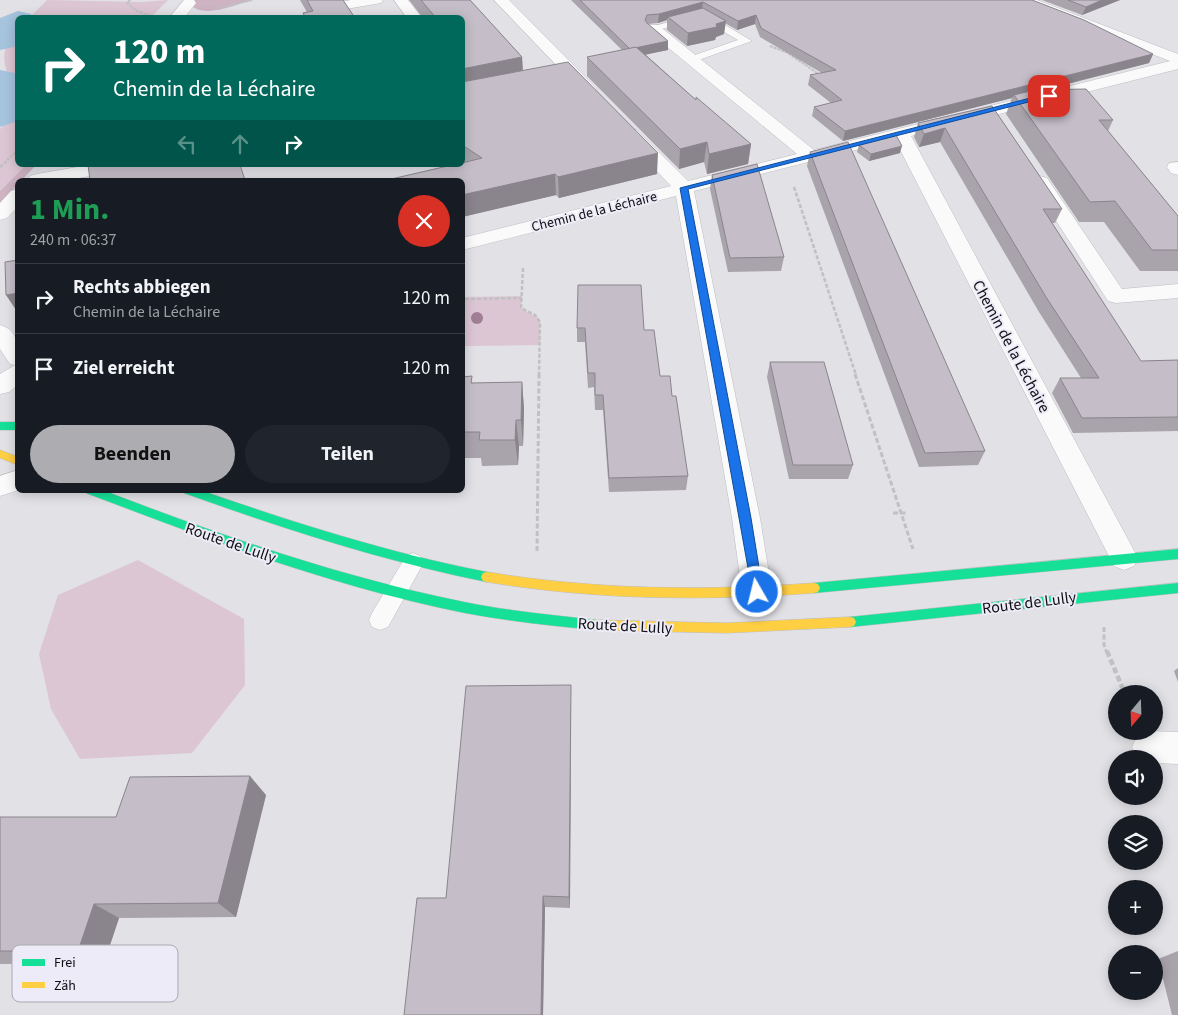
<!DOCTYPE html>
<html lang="de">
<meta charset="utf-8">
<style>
:root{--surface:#171b24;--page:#20242c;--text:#f1f3f6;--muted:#9ea1a6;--line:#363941;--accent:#adadb1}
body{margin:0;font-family:"Source Sans 3",sans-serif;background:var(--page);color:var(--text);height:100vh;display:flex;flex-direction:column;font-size:19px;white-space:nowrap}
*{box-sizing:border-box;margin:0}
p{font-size:16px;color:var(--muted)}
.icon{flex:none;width:28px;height:28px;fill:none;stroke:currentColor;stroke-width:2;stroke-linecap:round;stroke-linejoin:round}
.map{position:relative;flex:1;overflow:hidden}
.drawer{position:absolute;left:15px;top:178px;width:450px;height:315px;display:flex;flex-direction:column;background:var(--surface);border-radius:8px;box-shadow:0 2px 12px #0003}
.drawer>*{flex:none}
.top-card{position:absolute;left:15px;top:15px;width:450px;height:152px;border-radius:8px;box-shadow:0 2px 12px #0003;background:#00695c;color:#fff;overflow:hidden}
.needle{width:32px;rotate:199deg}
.controls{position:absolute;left:1108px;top:685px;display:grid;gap:10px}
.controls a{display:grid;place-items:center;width:55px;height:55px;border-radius:50%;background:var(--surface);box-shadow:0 2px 12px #0003;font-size:25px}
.pin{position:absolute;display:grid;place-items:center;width:42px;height:42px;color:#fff;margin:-21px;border-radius:10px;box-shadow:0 2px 8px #0006}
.me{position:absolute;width:55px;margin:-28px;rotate:352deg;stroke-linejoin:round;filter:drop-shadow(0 0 4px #0008)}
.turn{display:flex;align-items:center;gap:18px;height:105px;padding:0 15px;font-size:22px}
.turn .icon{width:65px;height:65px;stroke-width:2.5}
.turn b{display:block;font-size:35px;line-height:42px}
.lanes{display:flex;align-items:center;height:48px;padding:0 15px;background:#0003;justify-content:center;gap:25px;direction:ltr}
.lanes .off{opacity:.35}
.round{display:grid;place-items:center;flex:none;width:52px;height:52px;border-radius:26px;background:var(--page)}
.headline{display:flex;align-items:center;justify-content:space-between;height:85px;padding:0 15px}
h1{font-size:30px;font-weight:700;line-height:38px;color:#1e9e55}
.button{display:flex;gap:10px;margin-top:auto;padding:10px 15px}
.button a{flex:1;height:58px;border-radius:30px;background:var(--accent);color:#111;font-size:20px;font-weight:700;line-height:58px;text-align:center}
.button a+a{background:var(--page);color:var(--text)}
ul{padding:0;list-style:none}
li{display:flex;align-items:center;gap:15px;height:70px;padding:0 15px;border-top:1px solid var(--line)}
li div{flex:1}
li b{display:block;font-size:19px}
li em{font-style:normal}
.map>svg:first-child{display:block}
</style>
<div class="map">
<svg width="1178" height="1015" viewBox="0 0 1178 1015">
<rect width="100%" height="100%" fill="#e1e1e6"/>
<g fill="#dcc6d3">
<path d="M47 0 142 2 168 0 151 17 29 18Z"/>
<path d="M17 28V86C0 70 0 45 17 28Z"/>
<path d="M17 114 18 165H26L0 191V129Z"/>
<path d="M522 296 521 308 540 319V345L463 346V297Z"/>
<path d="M138 560 244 619 245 685 192 753 80 759 51 709 39 654 58 595Z"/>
</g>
<g fill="#ceb3c3">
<path d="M192 0H252C234 5 202 20 189 3Z"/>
<path d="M26 165H36L22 180H18L17 185 0 205V191Z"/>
</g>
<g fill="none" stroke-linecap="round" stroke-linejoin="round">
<g fill="#a6c4de" fill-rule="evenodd">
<path d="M18 11 31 14 33 18H18V41L14 47 0 50V18Z"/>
<path d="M0 70 15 73 18 77V121L0 127Z"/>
</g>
<g stroke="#bdbdc1" stroke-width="1">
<g id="lane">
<path d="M703 12 752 41 693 62 687 59 689 57 738 40 702 19 653 31 648 28Z"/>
<path d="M413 553 420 556 424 562 388 627 380 630 372 627 369 620 372 613 406 556Z"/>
</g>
</g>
<g stroke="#bdbdc1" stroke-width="1">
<g id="street">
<path d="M184 0H194L196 3 184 18H169Z"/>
<path d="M351 0H383L381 3 346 9 339 5 341 2Z"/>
<path d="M394 0H408L422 18H407Z"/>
<path d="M494 0H509L595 87 597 90 595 93H583Z"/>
<path d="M1017 0H1037L1178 54V69L911 136 1138 558 1134 566 1124 570 1114 566 895 140 694 191 760 518 772 592 768 601 757 605 746 601 742 592 732 518 676 196 462 250V238L671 186 625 138 622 134 625 130H637L688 181 797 154 648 31 646 28 648 25H658L814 150 1170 61 1019 3Z"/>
<path d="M1178 162V175L1171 173 1167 167 1169 163Z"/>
<path d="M89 165H128L126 169 119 171 68 180H28L30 176 37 174Z"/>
<path d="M1040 176 1047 178 1122 289 1178 284V298L1116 303 1108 301 1031 182 1033 178Z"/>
<path d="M18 189V207L7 218 0 220V203L11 191Z"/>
<path d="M0 325C25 331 18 365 18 385L9 392 0 394V374L15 365 10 364 0 349Z"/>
<path d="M18 470 19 490 0 496V476Z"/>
<path d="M1148 731 1178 732V764L1154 763V759L1137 758 1132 747 1137 736Z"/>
</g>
</g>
<g stroke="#bdbdc1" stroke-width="1">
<g id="fast">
<rect x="0" y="422" width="18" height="8"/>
<path d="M84 490H102C220 535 340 577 464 602 508 611 552 615 596 620L600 621 602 625 600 629 596 630C552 626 508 621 465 613 334 587 210 540 86 493Z"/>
<path d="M182 490H200C295 523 389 553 487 572L491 573 493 577 491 581 487 582C383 561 284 529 184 493Z"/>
<path d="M1178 549V559L814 593 810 592 808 588 810 584 814 583Z"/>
<path d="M1178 583V593L850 627 846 626 844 622 846 618 850 617Z"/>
</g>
</g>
<g stroke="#bdbdc1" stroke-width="1">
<g id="slow">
<path d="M0 450 18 457V465L0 458Z"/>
<path d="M487 572C596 590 704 591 814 583L818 584 820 588 818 592 814 593C704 601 596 600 487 582L483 581 481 577 483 573Z"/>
<path d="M850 617 854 618 856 622 854 626 850 627 726 633 596 630 592 629 590 625 592 621 596 620 726 623Z"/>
</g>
</g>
<g stroke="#c1c1c2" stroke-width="2" stroke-dasharray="3 1" stroke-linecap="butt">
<path d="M130 0 127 3 137 11 151 16"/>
<path d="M215 9 252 0"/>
<path d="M770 46 788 53 820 75"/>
<path d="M4 163 18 150"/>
</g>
<g stroke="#c1c1c2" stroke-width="2.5" stroke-dasharray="4 2" stroke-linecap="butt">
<path d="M0 167 6 162"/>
<path d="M794 187 856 375"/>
<path d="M523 268 521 308 535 315 540 322 539 375"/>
<path d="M465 299 522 298"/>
</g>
<g stroke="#c1c1c2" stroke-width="3" stroke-dasharray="5 2.5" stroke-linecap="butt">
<path d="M855 374 913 549"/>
<path d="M893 513H906"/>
<path d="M537 551 539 374"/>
<path d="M1104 627V645L1107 653"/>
</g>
<path stroke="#c1c1c2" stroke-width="4.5" stroke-dasharray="6 3" stroke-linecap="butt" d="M1107 651 1125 694"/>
<use href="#lane" fill="#fafafb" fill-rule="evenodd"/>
<use href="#street" fill="#fafafb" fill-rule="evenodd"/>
<use href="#fast" fill="#16e098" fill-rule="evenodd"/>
<use href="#slow" fill="#ffcf43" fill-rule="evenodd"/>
</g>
<circle fill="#a07f95" cx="477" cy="318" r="6"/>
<g fill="#a9a3ac">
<path d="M300 0H343L355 18H304L303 13 307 12Z"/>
<path d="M409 0H470L522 57 523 71 657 174 559 198 556 195 462 217V18H423Z"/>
<path d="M571 0H1032L1153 54 1149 63 1045 90 1113 120 1108 131 1178 216V271H1140L1104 222H1079L1006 114 1012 98 843 141 812 116 814 107 831 103 808 85 810 75 822 73 760 37 755 24 737 30 725 23 724 34 716 37 715 40 687 46 667 30V20L658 23 648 24 668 41V50L645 54 696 100 751 144 748 164 707 174 704 162 679 169 587 76V57L622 50Z"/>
<path d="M1042 0H1120L1082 15Z"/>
<path d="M992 106 1062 209 1055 223H1052L1141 361 1178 360V431L1073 433 1052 393 1060 378H1081L1039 312 940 142 919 147 914 137 918 123Z"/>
<path d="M859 145 900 153 869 161 857 152Z"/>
<path d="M810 152 985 451 978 465 919 467 807 166Z"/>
<path d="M712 175 784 257 781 271 728 272 710 189Z"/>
<path d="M577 328 644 330 660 376 672 396 688 476 686 490 609 492 603 410H595L594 387 588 388 585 342H577Z"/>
<path d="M770 362 853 465 848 479H789L767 377Z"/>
<path d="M462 377 473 383 522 382 524 409 523 446H519L518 465 482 466 481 458H462Z"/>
<path d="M1178 668V682L1174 671Z"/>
<path d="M571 702 570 908 545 907 543 1015H404L446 898Z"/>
<path d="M266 795 236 917 119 918 104 963 0 964V817H116Z"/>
<path d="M1178 951V1015H1172L1158 959Z"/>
</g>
<g fill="#8a858c">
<path d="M1102 0H1120L1082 15 1086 7Z"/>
<path d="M703 2 702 10 668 17 667 20 658 23 659 14Z"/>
<path d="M756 15 755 24 737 30 738 21Z"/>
<path d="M726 21 724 34 716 37 715 40 687 46 688 33Z"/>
<path d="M668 41V50L630 58V49Z"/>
<path d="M1153 54 1149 63 1015 97 1014 95 1012 98 843 141 845 131Z"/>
<path d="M522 57 523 77 462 89V69Z"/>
<path d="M945 128 940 142 919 147 924 134Z"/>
<path d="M707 142 704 162 679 169 680 149Z"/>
<path d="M751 144 748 164 707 174 709 154Z"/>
<path d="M902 146 900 153 869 161 871 154Z"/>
<path d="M658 153 657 174 559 198 558 177Z"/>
<path d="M555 174 556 195 462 217V195Z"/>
<path d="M18 293V313L6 295Z"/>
<path d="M522 382 524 409 523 446 521 420Z"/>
<path d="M516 420 519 446 518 465 515 440Z"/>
<path d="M571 685V702L570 908 569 897Z"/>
<path d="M250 776 266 795 236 917 218 903Z"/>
<path d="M543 896 545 907 543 1015H541Z"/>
<path d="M94 904 119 918 104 963 78 951Z"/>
</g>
<g fill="#c5bec8" stroke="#8a858c">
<path d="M307 0H343L355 18H306L303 13 313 11Z"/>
<path d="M421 0H470L522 57 462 69V18H436Z"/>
<path d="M580 0H1032L1084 20 1153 54 845 131 814 107 842 100 810 75 836 70 761 28 756 15 738 21 703 2 659 14 647 15 645 20 647 23 668 41 630 49Z"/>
<path d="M1068 0H1102L1086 7Z"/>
<path d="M703 8 726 21 716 24 717 27 688 33 668 17Z"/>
<path d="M636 47 696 100V97L751 144 709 154 707 142 680 149 587 57Z"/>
<path d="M568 62 658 153 558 177 555 174 462 195V180H387L452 165H462V163L482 158 462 145V82Z"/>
<path d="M1086 89 1113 120H1099L1178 216V250H1152L1115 201 1090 202 1014 95 1034 90Z"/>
<path d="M992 106 1062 209H1043L1141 361 1178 360V417L1082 418 1060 378H1099L1046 297 945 128 924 134 918 123Z"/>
<path d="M896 135 902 146 871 154 859 145Z"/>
<path d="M848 142 985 451 925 453 810 152Z"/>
<path d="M757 164 784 257 730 258 712 175Z"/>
<path d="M88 165H240L245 180H90Z"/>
<path d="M18 260V293L6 295 5 262Z"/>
<path d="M578 285H641L644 330H654L660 376H670L672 396H676L688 476 609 478 603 395H595V373H588L585 328H577Z"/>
<path d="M770 362H824L853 465H793Z"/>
<path d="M472 376 471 383 522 382 521 420H516L515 440H479L480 432H462V377Z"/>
<path d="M571 685 569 897 543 896 541 1015H404L417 898H446L466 686Z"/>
<path d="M250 776 218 903 94 904 78 951H0V817H116L130 777Z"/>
</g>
<path fill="#1a73e8" stroke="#114b97" d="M1046 94 1052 96 688 189 751 518 763 592 762 596H753L680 188Z"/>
<g text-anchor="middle" stroke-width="4" stroke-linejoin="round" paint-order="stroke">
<g font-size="14" fill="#100f13" stroke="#edebf7">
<text transform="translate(594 211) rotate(-14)" y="5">Chemin de la Léchaire</text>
</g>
<g font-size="16" fill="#100f13" stroke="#edebf7">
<text transform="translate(1012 346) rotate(62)" y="6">Chemin de la Léchaire</text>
<text transform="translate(231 542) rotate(19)" y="6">Route de Lully</text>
<text transform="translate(1029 602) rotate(-7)" y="6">Route de Lully</text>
<text transform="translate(625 625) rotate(3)" y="6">Route de Lully</text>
</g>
</g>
<rect x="12" y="945" width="166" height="57" rx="8" fill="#edebf7" stroke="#aba9b3" stroke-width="1"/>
<rect x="22" y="959" width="23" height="7" fill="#16e098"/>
<rect x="22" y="982" width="23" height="6" fill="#ffcf43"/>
<g font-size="14" fill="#100f13">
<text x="54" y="967">Frei</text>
<text x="54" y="990">Zäh</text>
</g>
</svg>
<div class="controls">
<a><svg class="needle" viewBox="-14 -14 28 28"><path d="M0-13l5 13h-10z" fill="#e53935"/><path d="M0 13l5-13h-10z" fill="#9ea1a6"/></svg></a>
<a><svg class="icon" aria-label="sound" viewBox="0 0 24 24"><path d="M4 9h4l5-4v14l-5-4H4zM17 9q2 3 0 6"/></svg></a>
<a><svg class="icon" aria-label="layers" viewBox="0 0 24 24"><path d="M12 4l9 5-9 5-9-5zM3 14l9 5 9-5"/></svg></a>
<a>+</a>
<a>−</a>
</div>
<div class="pin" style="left:1049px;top:96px;background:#d93025"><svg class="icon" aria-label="arrive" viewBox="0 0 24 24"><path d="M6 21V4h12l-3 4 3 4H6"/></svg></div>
<svg class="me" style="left:757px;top:592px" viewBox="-20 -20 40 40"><circle r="17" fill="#1a73e8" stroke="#fff" stroke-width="3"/><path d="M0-11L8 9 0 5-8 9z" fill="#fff"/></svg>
<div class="top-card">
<div class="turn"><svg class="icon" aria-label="right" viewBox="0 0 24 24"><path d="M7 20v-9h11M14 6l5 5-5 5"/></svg><div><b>120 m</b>Chemin de la Léchaire</div></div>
<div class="lanes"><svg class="icon off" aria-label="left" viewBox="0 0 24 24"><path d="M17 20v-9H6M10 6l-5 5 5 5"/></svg><svg class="icon off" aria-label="ahead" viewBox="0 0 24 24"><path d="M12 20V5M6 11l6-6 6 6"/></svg><svg class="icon" aria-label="right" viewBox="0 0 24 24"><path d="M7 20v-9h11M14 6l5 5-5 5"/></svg></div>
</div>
<section class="drawer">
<div class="headline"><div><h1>1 Min.</h1><p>240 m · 06:37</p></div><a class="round" style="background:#d93025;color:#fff"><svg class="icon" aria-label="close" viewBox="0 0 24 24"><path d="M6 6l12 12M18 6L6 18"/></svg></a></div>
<ul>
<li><svg class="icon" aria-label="right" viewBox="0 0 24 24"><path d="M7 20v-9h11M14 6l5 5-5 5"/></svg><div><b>Rechts abbiegen</b><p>Chemin de la Léchaire</p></div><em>120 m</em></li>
<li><svg class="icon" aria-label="arrive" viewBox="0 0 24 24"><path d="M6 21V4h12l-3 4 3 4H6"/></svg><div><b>Ziel erreicht</b></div><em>120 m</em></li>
</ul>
<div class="button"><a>Beenden</a><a>Teilen</a></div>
</section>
</div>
